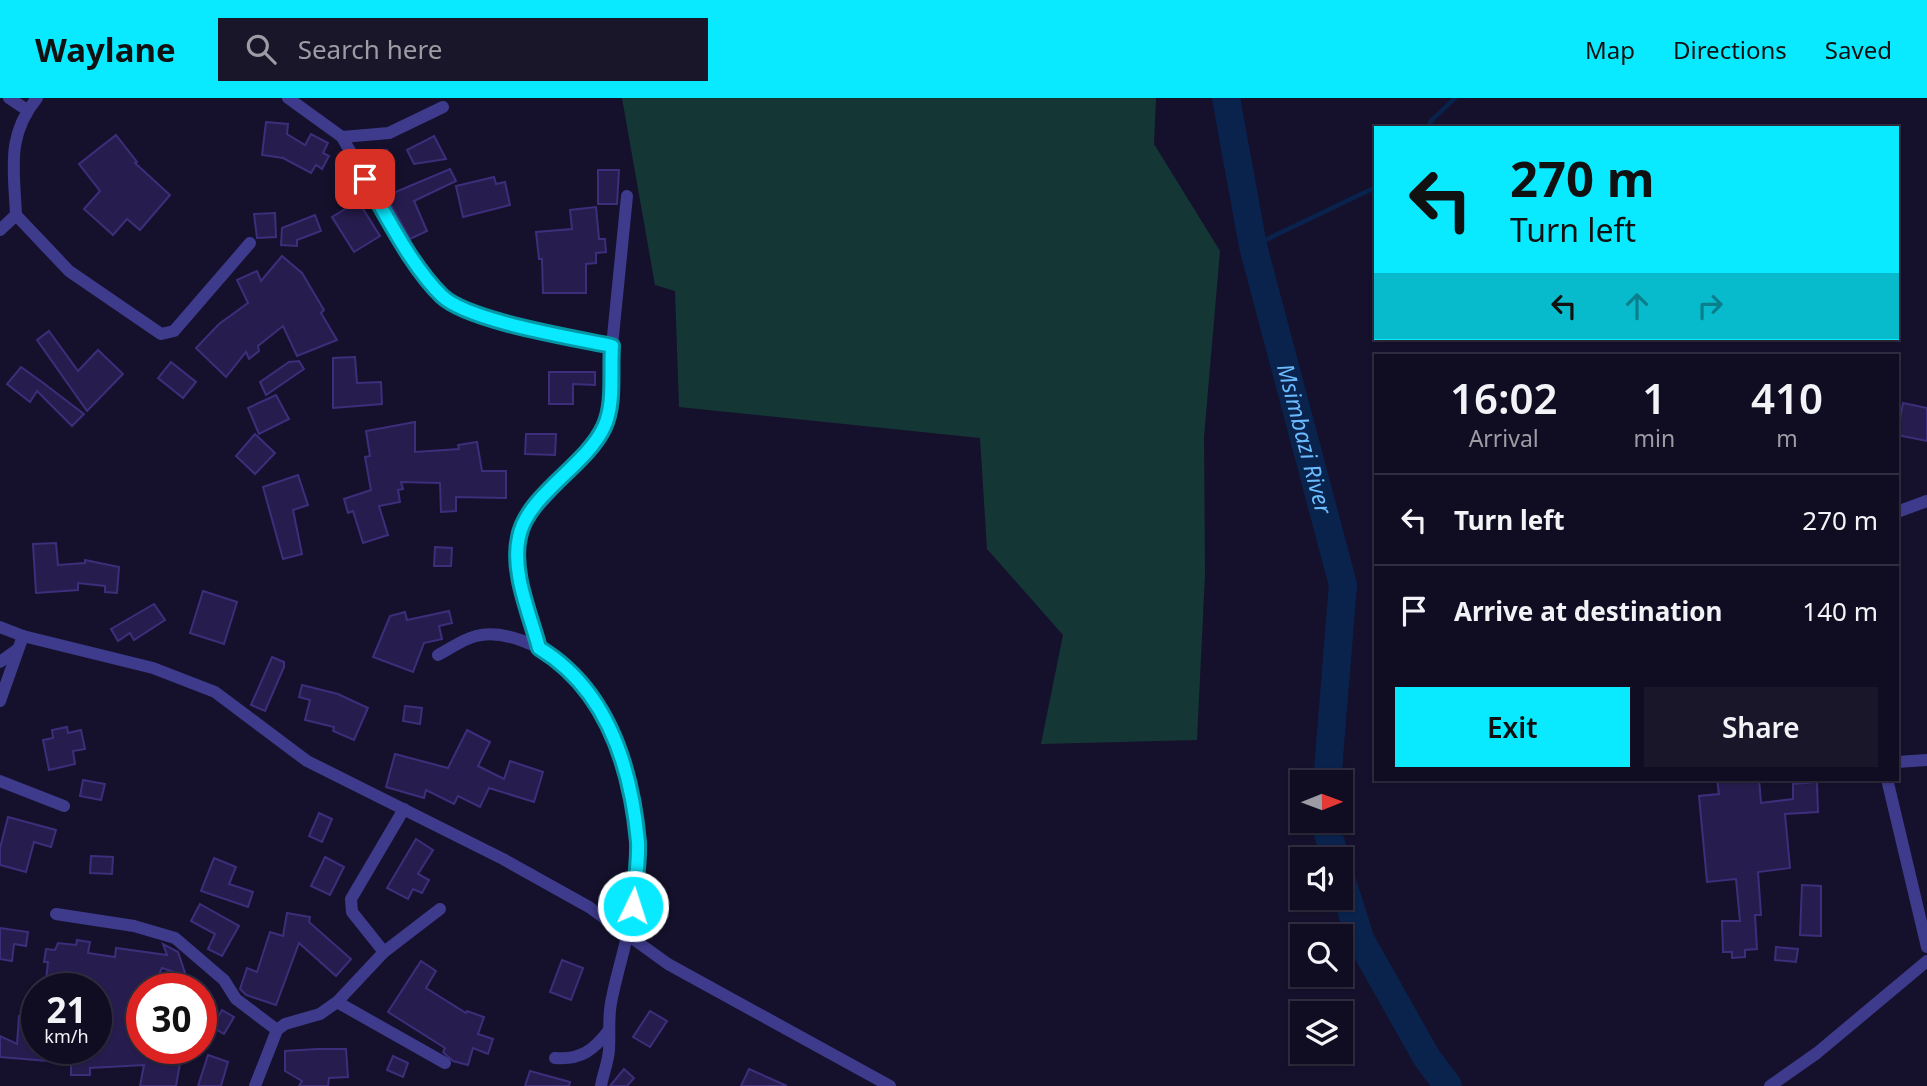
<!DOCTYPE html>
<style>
:root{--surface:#100d22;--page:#19162a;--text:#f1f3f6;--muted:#9c9ca5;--line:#302d40;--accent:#09e9ff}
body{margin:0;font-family:"Noto Sans",sans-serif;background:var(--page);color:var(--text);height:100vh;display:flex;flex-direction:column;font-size:26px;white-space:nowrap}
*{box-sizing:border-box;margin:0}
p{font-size:23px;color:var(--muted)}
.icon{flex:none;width:38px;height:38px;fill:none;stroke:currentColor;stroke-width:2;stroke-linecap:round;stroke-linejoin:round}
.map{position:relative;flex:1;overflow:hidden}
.drawer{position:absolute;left:1374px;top:256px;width:525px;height:427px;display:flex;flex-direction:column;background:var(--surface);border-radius:0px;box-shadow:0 2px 5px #0004,0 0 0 2px var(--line)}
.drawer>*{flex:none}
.hud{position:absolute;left:1374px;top:28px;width:525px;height:214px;border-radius:0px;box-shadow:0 2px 5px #0004,0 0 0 2px var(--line);background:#09e9ff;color:#111;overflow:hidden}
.needle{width:46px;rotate:89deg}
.fabs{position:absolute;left:1290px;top:672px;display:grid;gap:14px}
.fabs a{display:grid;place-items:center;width:63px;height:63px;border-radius:0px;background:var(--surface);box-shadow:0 2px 5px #0004,0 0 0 2px var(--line);font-size:35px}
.speed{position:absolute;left:21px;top:875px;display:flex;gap:14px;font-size:35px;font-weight:700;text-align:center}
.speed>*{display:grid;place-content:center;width:91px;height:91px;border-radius:50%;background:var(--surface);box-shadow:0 2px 5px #0004,0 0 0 2px var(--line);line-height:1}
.speed small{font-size:18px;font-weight:400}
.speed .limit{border:10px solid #d22;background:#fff;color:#111}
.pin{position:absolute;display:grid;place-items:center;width:60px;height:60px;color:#fff;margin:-30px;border-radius:14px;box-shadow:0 4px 10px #0006}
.me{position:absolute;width:77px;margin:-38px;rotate:4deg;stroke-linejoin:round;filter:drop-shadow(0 0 5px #0008)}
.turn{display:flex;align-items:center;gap:24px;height:147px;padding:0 21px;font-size:32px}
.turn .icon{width:91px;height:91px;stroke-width:2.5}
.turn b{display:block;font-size:49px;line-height:60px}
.lanes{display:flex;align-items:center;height:66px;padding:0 21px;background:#0003;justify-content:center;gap:35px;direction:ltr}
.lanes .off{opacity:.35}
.eta{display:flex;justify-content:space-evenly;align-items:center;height:119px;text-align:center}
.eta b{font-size:42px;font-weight:600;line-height:49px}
.action{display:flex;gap:14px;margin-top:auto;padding:14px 21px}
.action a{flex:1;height:80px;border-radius:0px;background:var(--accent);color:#111;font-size:28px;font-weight:600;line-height:80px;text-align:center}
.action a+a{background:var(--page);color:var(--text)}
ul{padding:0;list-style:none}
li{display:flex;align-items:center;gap:21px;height:91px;padding:0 21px;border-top:2px solid var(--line)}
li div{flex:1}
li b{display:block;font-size:26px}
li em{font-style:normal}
header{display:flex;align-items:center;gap:42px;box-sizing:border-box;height:98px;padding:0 35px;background:var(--accent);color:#111}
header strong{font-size:33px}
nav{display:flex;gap:38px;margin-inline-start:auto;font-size:24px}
.search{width:490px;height:63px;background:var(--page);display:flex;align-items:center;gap:18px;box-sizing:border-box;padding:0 24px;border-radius:0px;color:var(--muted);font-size:26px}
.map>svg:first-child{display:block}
</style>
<header>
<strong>Waylane</strong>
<div class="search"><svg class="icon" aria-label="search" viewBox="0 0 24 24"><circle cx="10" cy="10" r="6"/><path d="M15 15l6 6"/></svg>Search here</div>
<nav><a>Map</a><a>Directions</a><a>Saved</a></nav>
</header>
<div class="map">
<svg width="1927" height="988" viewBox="0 0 1927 988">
<rect width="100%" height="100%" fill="#15112d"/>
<path fill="#143735" d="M622 0H1156L1154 46 1220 153 1204 339 1205 476 1197 642 1041 646 1063 537 987 451 980 340 679 309 675 193 655 187Z"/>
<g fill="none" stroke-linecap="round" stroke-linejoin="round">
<g stroke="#0a234d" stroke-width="4.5">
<path d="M1428 30 1431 23 1455 0"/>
<path d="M1253 148 1376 89"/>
</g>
<g stroke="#0a234d" stroke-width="28">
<path id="s1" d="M1226 0 1253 148 1343 487 1327 684"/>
<path d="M1324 723 1336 761"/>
<path d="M1340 777 1361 843 1427 960 1448 988"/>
</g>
</g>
<g fill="#261d4e" stroke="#3d2e7b" stroke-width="2">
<path d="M266 24 288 26 287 36 305 47 311 36 328 45 323 55 329 58 322 71 316 67 311 75 283 60 262 57Z"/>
<path d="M116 37 137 64 135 65 170 97 140 132 127 121 113 137 84 111 100 93 79 66Z"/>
<path d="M434 38 446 61 414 66 407 52Z"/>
<path d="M387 52 390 69 372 72 370 54Z"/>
<path d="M450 71 456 83 414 103 427 133 410 141 386 98Z"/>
<path d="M598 72H619L617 106H598Z"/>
<path d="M494 79 496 86 505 84 510 107 463 119 456 88Z"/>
<path d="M358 103 380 138 354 154 332 119Z"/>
<path d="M596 109 599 141H605L606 154 596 155V165L586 166V195H543L542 161H539L536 134 572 131 570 112Z"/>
<path d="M275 115 276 139 257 140 254 116Z"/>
<path d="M315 117 321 133 297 142V148L281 147 282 130Z"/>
<path d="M282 158 302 175 324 212 321 215 337 242 297 258 283 228 258 248 259 253 249 261 246 254 226 279 196 250 219 226 248 205 237 182 257 173 261 183Z"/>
<path d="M49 233 78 273 98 252 123 276 87 313 37 242Z"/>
<path d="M355 259 357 285 381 284 382 306 333 310V260Z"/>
<path d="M299 263 304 271 266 297 260 284 289 264Z"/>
<path d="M171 264 196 284 183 300 158 280Z"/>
<path d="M21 269 42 284 84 316 72 328 37 293 30 304 7 286Z"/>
<path d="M549 274H595V287L573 286V306H549Z"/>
<path d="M276 297 289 321 259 336 248 310Z"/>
<path d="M1903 305 1927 310V343L1897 337Z"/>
<path d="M415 324V354L459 351 458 347 477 344 482 373H506V400L456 399V413L441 414 440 385 401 384 403 391 398 392 400 404 379 408 388 437 363 445 353 413 348 415 344 401 371 392 365 359 370 358 366 333Z"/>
<path d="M255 336 275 355 255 376 236 358Z"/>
<path d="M526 336H556L555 357 525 356Z"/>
<path d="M298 377 308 407 293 412 302 456 283 461 263 389Z"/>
<path d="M56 445 58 467 85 465V462L119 469 117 495 105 494V488L78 485V492L36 495 33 446Z"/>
<path d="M435 449 452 450 451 468H434Z"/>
<path d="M203 493 237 504 224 546 190 535Z"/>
<path d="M154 506 165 522 134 542 130 535 118 543 111 531Z"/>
<path d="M449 513 452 525 439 528 442 541 424 545 413 574 373 559 390 518 405 514 407 522Z"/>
<path d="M272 559 284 564V569L265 613 251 607Z"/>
<path d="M302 587 338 596 368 610 354 642 333 633 334 629 305 622 310 602 299 599Z"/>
<path d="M405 608 422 610 420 626 403 623Z"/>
<path d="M67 629 68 635 81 632 85 651 73 653 75 666 49 672 43 642 53 640 52 632Z"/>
<path d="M467 632 490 644 478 668 504 681 510 663 543 674 534 704 489 690 480 709 458 698 454 706 426 692 424 700 386 689 395 656 448 670Z"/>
<path d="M1717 681H1759L1761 705 1793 701V686L1817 684 1818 714 1785 716 1790 770 1758 774 1761 817H1755L1757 851 1745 852V859L1732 860V854H1723L1722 823H1740L1736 781 1707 784 1699 698 1719 696Z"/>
<path d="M83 682 105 686 101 702 80 698Z"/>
<path d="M319 715 332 721 322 744 309 738Z"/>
<path d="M8 719 56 732 51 749 34 744 26 774 0 767V750Z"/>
<path d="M416 741 433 752 418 776 429 782 422 795 413 791 408 801 387 790Z"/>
<path d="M91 758 113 759 112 776 90 775Z"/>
<path d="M325 759 344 769 330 797 311 788Z"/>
<path d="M214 760 236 769 229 786 253 794 248 809 201 793Z"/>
<path d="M1802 787 1821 788V838L1800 837Z"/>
<path d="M200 806 239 828 222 858 208 851 215 836 191 823Z"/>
<path d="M287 815 310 819 309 824 351 861 336 878 299 845 276 907 246 897 240 891 247 870 257 874 270 834 283 838Z"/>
<path d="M0 830 28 834 26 848 14 846 12 863 0 861Z"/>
<path d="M77 842 90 844 88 855 115 859 116 850 167 857 163 846 178 854 186 878 162 870 160 874 188 891 142 889V950L181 960 176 988H140L144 967 90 970V977H71V950H96V891H45L48 864H44L46 851 55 852 58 845 76 847Z"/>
<path d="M1776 849 1798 851 1796 864 1775 862Z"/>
<path d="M562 862 583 870 571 902 550 894Z"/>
<path d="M421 863 436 873 426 890 466 915 467 913 484 919 478 936 493 941 488 956 473 950 468 967 453 963 443 954 445 950 388 914Z"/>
<path d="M222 912 234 919 224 936 212 929Z"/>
<path d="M650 913 667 923 650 949 633 939Z"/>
<path d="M19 918 37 919V956L48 963 0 959V938L17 946Z"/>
<path d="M317 951H346L348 979 329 980 328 988H299L302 983 285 973V953Z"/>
<path d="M208 957 228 964 221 988H198Z"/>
<path d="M393 958 408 965 403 979 387 972Z"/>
<path d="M624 971 634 980 627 988H610Z"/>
<path d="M749 971 787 988H741Z"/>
<path d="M530 973 570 984 569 988H525Z"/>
</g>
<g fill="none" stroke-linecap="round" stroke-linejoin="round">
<g stroke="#3e3b8c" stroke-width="12">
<path d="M9 0 27 12"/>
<path d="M288 0 342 39 401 143 443 199 460 209 522 230 612 248"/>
<path d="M342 39 389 35 443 9"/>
<path d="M16 117 69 173 161 236 174 233 250 145"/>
<path d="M0 132 16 117C14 71 6 38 37 0"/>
<path d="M1897 414 1927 403"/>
<path d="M0 529 23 538 153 570 215 594 307 663 503 761 589 809 668 866 890 988"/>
<path d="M539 550 517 466 519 437 531 416 578 365 603 331 609 317 612 248 627 98"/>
<path d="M438 557C450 551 463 541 476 538 503 531 544 548 563 567 629 633 644 717 633 806 629 840 617 872 611 905 608 920 610 936 609 952 608 965 603 976 601 988"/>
<path d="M0 564 18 551"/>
<path d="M0 603 23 538"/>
<path d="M1897 664 1927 662"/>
<path d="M1887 681 1927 849"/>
<path d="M0 683 64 708"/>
<path d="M56 816 134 828 175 840 224 882 236 901 277 932"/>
<path d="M384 854 352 814 351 801 404 711"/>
<path d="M337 904 445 965"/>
<path d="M555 960C581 962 594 952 609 932"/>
<path d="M255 988 277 932 285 926 320 916 337 904 384 854 440 811"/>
<path d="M1770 988 1817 955 1927 863"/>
</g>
</g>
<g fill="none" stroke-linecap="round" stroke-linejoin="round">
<g stroke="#0697a6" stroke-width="18">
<path id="route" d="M365 81C387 118 411 168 442 198 468 223 574 240 612 248 610 273 615 306 604 329 586 368 527 397 519 439 511 474 530 516 539 550 607 591 631 668 638 744 639 764 635 787 633 808"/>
</g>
<use href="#route" stroke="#09e9ff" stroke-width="12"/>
</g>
<g text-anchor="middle" stroke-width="7" stroke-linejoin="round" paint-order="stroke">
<g font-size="23" font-style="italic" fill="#6bbcff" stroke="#15112d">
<text dy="8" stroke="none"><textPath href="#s1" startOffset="350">Msimbazi River</textPath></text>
</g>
</g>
</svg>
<div class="fabs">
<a><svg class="needle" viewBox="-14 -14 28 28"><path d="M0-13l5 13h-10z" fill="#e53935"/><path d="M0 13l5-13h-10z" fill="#9c9ca5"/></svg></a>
<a><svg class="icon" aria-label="sound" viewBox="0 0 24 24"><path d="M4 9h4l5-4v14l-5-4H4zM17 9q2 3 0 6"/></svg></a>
<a><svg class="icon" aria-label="search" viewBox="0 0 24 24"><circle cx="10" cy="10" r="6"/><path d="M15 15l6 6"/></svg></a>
<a><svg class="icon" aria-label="layers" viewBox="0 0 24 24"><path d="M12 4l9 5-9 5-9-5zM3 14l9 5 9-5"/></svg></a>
</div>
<div class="speed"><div>21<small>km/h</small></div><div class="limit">30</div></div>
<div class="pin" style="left:365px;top:81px;background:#d93025"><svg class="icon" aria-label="arrive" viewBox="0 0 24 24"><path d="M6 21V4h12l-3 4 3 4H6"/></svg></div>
<svg class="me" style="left:633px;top:808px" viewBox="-20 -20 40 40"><circle r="17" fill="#09e9ff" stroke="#fff" stroke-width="3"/><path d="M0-11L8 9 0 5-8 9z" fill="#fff"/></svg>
<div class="hud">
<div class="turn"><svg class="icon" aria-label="left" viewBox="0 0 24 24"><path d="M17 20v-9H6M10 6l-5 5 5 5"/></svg><div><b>270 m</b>Turn left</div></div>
<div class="lanes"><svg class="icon" aria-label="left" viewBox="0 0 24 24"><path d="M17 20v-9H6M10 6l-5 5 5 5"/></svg><svg class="icon off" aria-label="ahead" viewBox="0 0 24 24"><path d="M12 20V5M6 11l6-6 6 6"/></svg><svg class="icon off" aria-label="right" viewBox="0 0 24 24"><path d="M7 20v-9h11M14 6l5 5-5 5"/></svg></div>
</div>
<section class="drawer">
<div class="eta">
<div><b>16:02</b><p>Arrival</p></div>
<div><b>1</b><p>min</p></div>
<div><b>410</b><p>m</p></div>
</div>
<ul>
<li><svg class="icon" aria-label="left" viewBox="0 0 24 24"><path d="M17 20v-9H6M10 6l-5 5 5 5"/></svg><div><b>Turn left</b></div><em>270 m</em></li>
<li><svg class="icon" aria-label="arrive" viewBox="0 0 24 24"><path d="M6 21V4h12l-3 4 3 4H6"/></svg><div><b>Arrive at destination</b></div><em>140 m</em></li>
</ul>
<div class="action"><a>Exit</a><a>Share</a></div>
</section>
</div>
